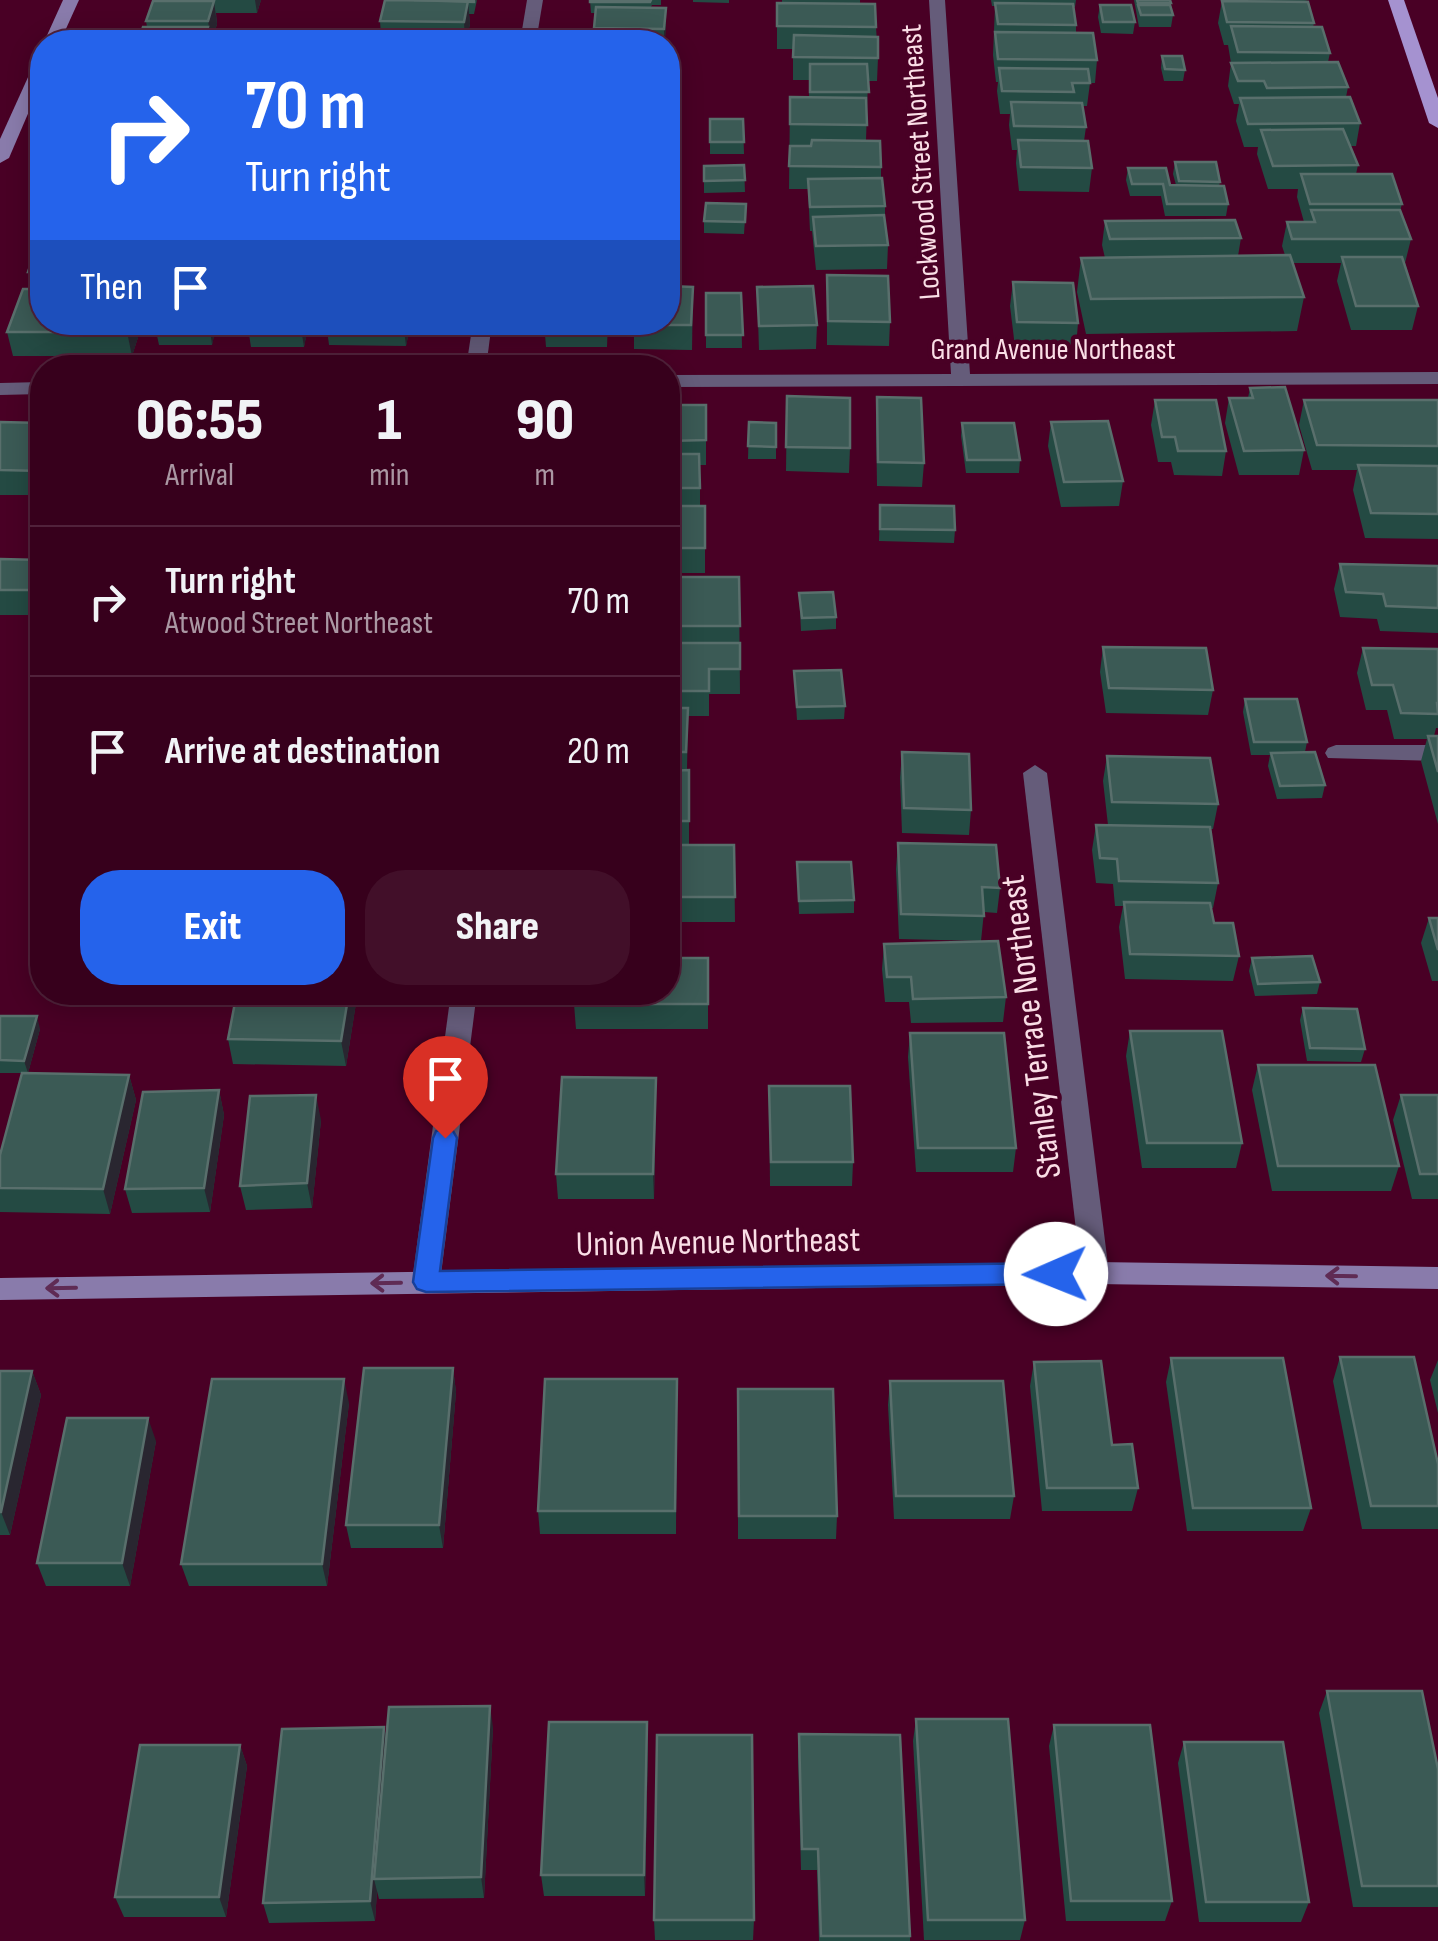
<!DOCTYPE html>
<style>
:root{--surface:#37001c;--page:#420f29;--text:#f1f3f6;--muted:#aa97a3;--line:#51223b;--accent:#2563eb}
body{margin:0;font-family:"Sofia Sans Condensed",sans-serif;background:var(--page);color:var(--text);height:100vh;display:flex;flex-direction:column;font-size:38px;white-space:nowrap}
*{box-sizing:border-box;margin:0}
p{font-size:32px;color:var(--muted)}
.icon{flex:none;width:55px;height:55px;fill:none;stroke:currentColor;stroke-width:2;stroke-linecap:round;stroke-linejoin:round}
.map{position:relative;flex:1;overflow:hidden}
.details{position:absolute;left:30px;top:355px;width:650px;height:650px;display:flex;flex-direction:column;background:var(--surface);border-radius:40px;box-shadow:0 5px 25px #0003,0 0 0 2px var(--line)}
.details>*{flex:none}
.hud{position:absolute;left:30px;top:30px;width:650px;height:305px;border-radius:40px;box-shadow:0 5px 25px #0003,0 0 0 2px var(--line);background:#2563eb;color:#fff;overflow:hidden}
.pin{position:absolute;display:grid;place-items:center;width:85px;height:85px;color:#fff;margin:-102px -42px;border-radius:50% 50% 50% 0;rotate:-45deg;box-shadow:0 0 10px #0007}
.pin .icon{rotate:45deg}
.me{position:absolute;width:110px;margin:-55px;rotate:269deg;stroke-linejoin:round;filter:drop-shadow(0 0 8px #0008)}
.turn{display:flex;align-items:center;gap:35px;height:210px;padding:0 50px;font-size:45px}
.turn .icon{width:130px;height:130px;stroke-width:2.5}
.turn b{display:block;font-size:70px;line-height:85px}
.then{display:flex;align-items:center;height:95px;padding:0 50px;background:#0003;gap:20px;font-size:38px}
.eta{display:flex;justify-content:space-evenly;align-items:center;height:170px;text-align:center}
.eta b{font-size:60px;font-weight:800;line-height:70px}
.action{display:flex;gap:20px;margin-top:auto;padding:20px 50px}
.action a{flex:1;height:115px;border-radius:40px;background:var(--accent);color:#fff;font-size:40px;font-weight:800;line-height:115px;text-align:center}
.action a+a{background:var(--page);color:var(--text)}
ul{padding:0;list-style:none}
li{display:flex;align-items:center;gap:30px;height:150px;padding:0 50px;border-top:2px solid var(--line)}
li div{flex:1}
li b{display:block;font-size:38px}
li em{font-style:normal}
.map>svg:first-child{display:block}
</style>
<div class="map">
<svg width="1438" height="1941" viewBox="0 0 1438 1941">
<rect width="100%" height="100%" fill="#490025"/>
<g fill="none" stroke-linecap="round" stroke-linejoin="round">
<path fill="#655c7a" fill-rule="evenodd" d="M1336 745H1438V761L1328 758 1325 753 1328 748Z"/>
<g fill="#655c7a" fill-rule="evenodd">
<path d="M527 0H543L536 42H520Z"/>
<path d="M929 0H945L970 374 1438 372V384L668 387V375L951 374Z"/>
<path d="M473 322H492L486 368H466Z"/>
<path d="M42 382V394L0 395V383Z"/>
<path d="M1035 765 1047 773 1109 1273 1105 1281 1095 1284 1085 1281 1081 1273 1023 773Z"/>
<path d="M451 992H477L440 1282 436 1290 426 1293 416 1290 412 1282Z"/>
</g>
<g fill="#897bab" fill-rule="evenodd">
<path d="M63 0H79L60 42H44Z"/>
<path d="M42 59V81L9 158 0 163V139L34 64Z"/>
<path d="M1095 1262 1438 1267V1289L1095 1284 0 1300V1278Z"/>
</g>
<path fill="#a592d0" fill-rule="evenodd" d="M1388 0H1404L1438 98V128L1429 123Z"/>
</g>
<g fill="#244a43">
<path d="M156 0H261L257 13H216L217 24 212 42H138L147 27 146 21Z"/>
<path d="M477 0 474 14H469L470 24 466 42H378L381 35 380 21Z"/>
<path d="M590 0H661V5H652L651 7 666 8 665 42H594L595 13H591Z"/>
<path d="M693 0H729V3L693 2Z"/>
<path d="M782 0H860V4L876 27 878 58 877 81H868L866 140 881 167V178L885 206V219L888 245 887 269 816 270 812 231H810L808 189H789L790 97H809V80H793V49H777V3H782Z"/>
<path d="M991 0H1076L1075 7H1073L1076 25V33L1097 60 1095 83H1090L1087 106H1083L1086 127 1084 141 1092 168 1089 192 1019 191 1016 163 1017 150H1012L1009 125 1010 114H1000L997 91 998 82H996L993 55 995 6H992Z"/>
<path d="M1134 0H1170L1173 15 1171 27H1139Z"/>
<path d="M1225 0H1310L1299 2 1314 23 1313 27 1330 53 1328 62 1348 87 1346 97 1360 123 1356 146H1350L1358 165 1356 174 1402 204 1400 211 1411 239 1405 263 1418 306 1412 330H1351L1337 281 1341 263H1293L1304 297 1297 331 1086 334 1077 292 1081 258H1105L1102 245 1105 221 1241 238 1238 256 1285 255 1282 246 1287 222H1304L1297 197 1298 189H1268L1257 154 1258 147H1244L1236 121 1239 104H1234L1228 86 1231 63 1228 45H1224L1218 23 1222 1Z"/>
<path d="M1100 5 1135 22 1133 34 1101 33 1098 17Z"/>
<path d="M1162 56 1185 70 1183 81H1164L1161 68Z"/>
<path d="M710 119H743L744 154H710Z"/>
<path d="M1175 162 1220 182 1219 186 1228 204 1226 216H1165L1161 196H1130L1126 180 1128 168 1170 185H1176L1173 174Z"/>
<path d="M744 165 745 192 704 193V166Z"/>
<path d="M746 204 744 234 704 233V221Z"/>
<path d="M42 240V322H143L132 356H13L7 332 32 289 28 272Z"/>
<path d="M827 275 890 322 889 346 827 345Z"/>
<path d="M1013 282 1078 323 1076 347H1015L1010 306Z"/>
<path d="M693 287 692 350 634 349V322Z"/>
<path d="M757 287 817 325 816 349 759 350Z"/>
<path d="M706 293H741L742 348H706Z"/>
<path d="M154 322H217L212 345H159Z"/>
<path d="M247 322H309L304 347H251Z"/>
<path d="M326 322H411L406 346 329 345Z"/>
<path d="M544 322H608L607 347H546Z"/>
<path d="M1250 388 1304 450 1299 475H1239L1225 423 1229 398H1248Z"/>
<path d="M787 396 850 448 849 473 786 471Z"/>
<path d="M877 397 924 463 922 487 877 486 876 422Z"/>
<path d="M1155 400 1226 451 1222 476 1174 475 1171 462H1158L1151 425Z"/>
<path d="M1304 400H1438V539L1365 538 1353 490 1357 470H1312L1299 425Z"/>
<path d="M668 405H706V465H700V506H705V573H668Z"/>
<path d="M0 422 42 423V495H0Z"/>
<path d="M749 422 776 423V459H748Z"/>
<path d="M1051 422 1123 481 1119 506 1061 507 1048 446Z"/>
<path d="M962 423 1020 460 1019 473H966L961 436Z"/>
<path d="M880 505 955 530 954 543 879 541Z"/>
<path d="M0 559 42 560V615H0Z"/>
<path d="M1340 564 1438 566V633L1380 631 1377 619 1340 617 1334 589Z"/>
<path d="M668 577H739L740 694H709V716H688L687 770H689V845H734L735 922H668Z"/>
<path d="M799 593 836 617V629L801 631Z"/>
<path d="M1103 647 1213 690 1208 715 1106 713 1100 672Z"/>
<path d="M1363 648 1438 649V728H1436L1434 736H1438V824L1421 761 1427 739H1394L1387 710H1366L1357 673Z"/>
<path d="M794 671 845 706 844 719 797 720Z"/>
<path d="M1245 699 1307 742 1305 752 1325 785 1322 798 1277 799 1268 766 1270 755H1251L1243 712Z"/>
<path d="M902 752 971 810 969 835 902 833 900 778Z"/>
<path d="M1107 756 1218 804 1213 829H1210L1218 883 1213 908H1211L1214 923 1239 956 1233 981 1125 979 1119 927 1123 906H1115L1113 884 1096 883 1092 850 1096 825H1108L1103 781Z"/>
<path d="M898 843 1000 888 997 913 984 912 981 941 899 939 896 869Z"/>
<path d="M797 862 854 900V913L799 914Z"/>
<path d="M1429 918H1438V981H1432L1421 943Z"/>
<path d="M884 944 1006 997 1003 1022 911 1023 909 1002H885L882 969Z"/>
<path d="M708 958V1029H576L574 1004Z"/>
<path d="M1252 958 1320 982 1317 994 1255 996 1249 971Z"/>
<path d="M237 992H356L357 997 346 1066 233 1064 228 1039Z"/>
<path d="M1303 1008 1365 1049 1361 1062 1307 1061 1300 1020Z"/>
<path d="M0 1016 40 1029 28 1073H0Z"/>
<path d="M1130 1031 1242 1143 1236 1168H1142L1126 1056Z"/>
<path d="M910 1033 1016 1148 1013 1172H916L908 1057Z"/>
<path d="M1258 1065 1399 1166 1391 1191H1272L1252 1090Z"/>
<path d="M129 1075 136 1100 110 1214 0 1212V1155Z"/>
<path d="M656 1078 654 1199H558L556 1174Z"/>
<path d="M769 1086 853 1162 852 1186H770Z"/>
<path d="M219 1090 224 1115 210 1212 132 1213 125 1189Z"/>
<path d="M1401 1095H1438V1199H1412L1393 1120Z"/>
<path d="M321 1120 312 1208 246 1210 240 1186Z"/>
<path d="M1340 1357 1438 1464V1529H1362L1333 1381Z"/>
<path d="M1171 1358 1311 1508 1303 1531H1187L1166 1382Z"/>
<path d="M1438 1360V1413L1430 1380Z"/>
<path d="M1034 1362 1112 1445 1138 1488 1132 1511H1042L1030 1386Z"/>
<path d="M453 1368 456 1392 443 1548H351L346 1525Z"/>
<path d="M0 1371H32L41 1395 10 1535H0Z"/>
<path d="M677 1379 676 1534H540L538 1511Z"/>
<path d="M890 1381 1014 1496 1010 1519H894L888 1405Z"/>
<path d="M738 1389 837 1516 836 1539H738Z"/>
<path d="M349 1403 327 1586H189L181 1564Z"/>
<path d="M156 1441 130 1586H46L37 1563Z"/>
<path d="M1327 1691 1438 1769V1907H1353L1319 1713Z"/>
<path d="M916 1719 1025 1920 1020 1940H924L913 1741Z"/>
<path d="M1054 1725 1172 1901 1165 1921H1066L1049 1746Z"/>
<path d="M384 1727 386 1736 493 1727 484 1898 379 1899 377 1891 375 1921 269 1923 263 1903Z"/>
<path d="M799 1734 910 1936V1941H819L817 1870H801L798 1756Z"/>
<path d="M1184 1742 1309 1902 1301 1922H1199L1178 1763Z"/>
<path d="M648 1743 645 1896H544L541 1875Z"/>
<path d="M240 1745 247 1766 226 1917H124L115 1897Z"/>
<path d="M654 1920H754L753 1940H655Z"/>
</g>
<g fill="#292630">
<path d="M255 0H261L257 13Z"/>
<path d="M214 1 217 24 211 42 208 21Z"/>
<path d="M468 1 470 24 465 42 464 22Z"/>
<path d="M666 8V30L664 42V29Z"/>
<path d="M208 27 211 42H204Z"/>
<path d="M130 322H143L132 356 127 332Z"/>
<path d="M209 322H217L212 345Z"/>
<path d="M300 322H309L304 347Z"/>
<path d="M403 322H411L406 346Z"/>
<path d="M349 992H356L357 997 346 1066 341 1041Z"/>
<path d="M37 1016 40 1029 28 1073 24 1061Z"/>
<path d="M129 1075 136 1100 110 1214 103 1189Z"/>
<path d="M656 1078V1103L654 1199 653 1174Z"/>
<path d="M219 1090 224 1115 210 1212 204 1188Z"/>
<path d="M316 1095 321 1120 312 1208 307 1183Z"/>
<path d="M453 1368 456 1392 443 1548 439 1525Z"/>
<path d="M32 1371 41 1395 10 1535 1 1512Z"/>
<path d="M344 1379 349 1403 327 1586 322 1564Z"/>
<path d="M148 1418 156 1441 130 1586 122 1563Z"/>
<path d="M490 1706 493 1727 484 1898 481 1877Z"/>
<path d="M647 1722 648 1743 645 1896 644 1875Z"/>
<path d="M384 1727 389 1749 374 1879 377 1891 375 1921 370 1901Z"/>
<path d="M240 1745 247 1766 226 1917 219 1897Z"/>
</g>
<g fill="#3b5a55" stroke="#596f6c" stroke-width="2.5">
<path d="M385 0 468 1 464 22 380 21Z"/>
<path d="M414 0H474V2Z"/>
<path d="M590 0H651L650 2H590Z"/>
<path d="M1137 0H1170L1171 3H1138Z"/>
<path d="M153 1H214L208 21H146Z"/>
<path d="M1222 1 1308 2 1314 23 1227 22Z"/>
<path d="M777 3 875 4 876 27 777 26Z"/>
<path d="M995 3 1073 4 1076 25 998 24Z"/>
<path d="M1100 5H1131L1135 22H1103Z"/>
<path d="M1138 5H1170L1173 15H1141Z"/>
<path d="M596 7 666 8 664 29 594 28Z"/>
<path d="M1231 26 1322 27 1330 53 1238 52Z"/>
<path d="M143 27H208L204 42H138Z"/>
<path d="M995 32 1093 33 1097 60 998 59Z"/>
<path d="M459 34 458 42H378L379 35Z"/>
<path d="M794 35 878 37V58L793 57Z"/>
<path d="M1162 56H1182L1185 70 1165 69Z"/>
<path d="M1338 62 1348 87 1267 88 1264 81H1238L1231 63Z"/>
<path d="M810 64H867L869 92H810Z"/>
<path d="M999 68 1088 69 1090 83H1072L1074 92 1002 91Z"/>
<path d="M790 97 866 98 867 125 790 124Z"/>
<path d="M1350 97 1360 123 1248 124 1240 98Z"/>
<path d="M1011 102 1082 103 1086 127 1014 126Z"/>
<path d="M710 119H743L744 142H710Z"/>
<path d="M1343 129 1358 165 1273 166 1261 130Z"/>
<path d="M812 140 880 141 881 167 789 166 790 146H811Z"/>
<path d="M1018 140 1088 141 1092 168 1021 167Z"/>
<path d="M1175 162H1216L1220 182 1179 181Z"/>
<path d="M744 165 745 180 704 181V166Z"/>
<path d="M1128 168H1166L1170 185 1224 186 1228 204H1167L1163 184H1132Z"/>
<path d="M1301 174H1392L1402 204H1310Z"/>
<path d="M882 178 885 206 810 207 808 179Z"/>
<path d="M706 203 746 204 745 222 704 221Z"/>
<path d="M1311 210H1400L1411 239H1292L1287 222H1315Z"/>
<path d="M884 215 888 245 816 246 813 217Z"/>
<path d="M1235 220 1241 238 1110 239 1105 221Z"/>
<path d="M39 240H42V272H28Z"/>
<path d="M1290 255 1304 297 1091 299 1081 258Z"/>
<path d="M1342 257H1402L1418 306H1356Z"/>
<path d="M827 275 888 276 890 322 828 321Z"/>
<path d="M1013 282 1073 283 1078 323 1017 322Z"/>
<path d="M668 286 693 287 691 325H634V322H668Z"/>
<path d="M813 286 817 325 759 326 757 287Z"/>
<path d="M23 289H42V322H130L127 332H7Z"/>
<path d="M706 293H741L743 335H706Z"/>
<path d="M606 322V323H544V322Z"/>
<path d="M1285 387 1304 450 1244 451 1229 398H1253L1250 388Z"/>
<path d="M787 396 850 398V448L786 447Z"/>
<path d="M877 397 921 398 924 463 878 462Z"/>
<path d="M1155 400H1216L1226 451H1178L1175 437H1162Z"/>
<path d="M1304 400H1438V446L1317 445Z"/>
<path d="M668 405H706V440L668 441Z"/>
<path d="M1108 421 1123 481 1064 482 1051 422Z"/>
<path d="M0 422 42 423V471L0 470Z"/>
<path d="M749 422 776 423V447L748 446Z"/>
<path d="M962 423H1014L1020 460H967Z"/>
<path d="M668 454H699L700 488H668Z"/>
<path d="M1358 465 1438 466V514L1371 513Z"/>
<path d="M880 505 954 506 955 530 880 529Z"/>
<rect x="668" y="506" width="37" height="42"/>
<path d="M0 559 42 560V590H0Z"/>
<path d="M1340 564 1438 566V608L1386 606 1383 594 1346 592Z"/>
<path d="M668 577H739L740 626H668Z"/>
<path d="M833 592 836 617 802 618 799 593Z"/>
<path d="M668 643H740V669H709V691H668Z"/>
<path d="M1103 647 1206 648 1213 690 1109 688Z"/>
<path d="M1363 648 1438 649V703H1437L1438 714 1401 713 1393 685H1372Z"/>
<path d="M841 670 845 706 797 707 794 671Z"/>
<path d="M1245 699H1297L1307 742H1254Z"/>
<path d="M668 708H688L686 752H668Z"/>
<path d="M1428 736H1438V772Z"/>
<path d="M902 752 969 754 971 810 904 808Z"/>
<path d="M1315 752 1325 785 1280 786 1271 753Z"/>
<path d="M1107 756 1210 758 1218 804 1112 802Z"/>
<path d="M689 770V821H668V771Z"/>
<path d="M1096 825 1210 827 1218 883 1119 881 1117 859 1100 858Z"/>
<path d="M898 843 996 845 1000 888 982 887 984 916 901 914Z"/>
<path d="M668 845H734L735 897H668Z"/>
<path d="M797 862H851L854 900 799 901Z"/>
<path d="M1124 902 1210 903 1214 923H1233L1239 956 1130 954Z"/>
<path d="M1429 918H1438V950Z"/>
<path d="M998 941 1006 997 913 999 911 977H887L884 944Z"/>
<path d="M1312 956 1320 982 1258 984 1252 958Z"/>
<path d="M668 958H708V1004H574L575 992H668Z"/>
<path d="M237 992H349L341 1041 228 1039Z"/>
<path d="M1303 1008 1357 1009 1365 1049 1310 1048Z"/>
<path d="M0 1016H37L24 1061 0 1060Z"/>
<path d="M1130 1031H1222L1242 1143H1147Z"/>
<path d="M910 1033H1004L1016 1148H918Z"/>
<path d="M1258 1065H1375L1399 1166H1278Z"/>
<path d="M22 1073 129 1075 103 1189 0 1188V1155Z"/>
<path d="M562 1077 656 1078 653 1174H556Z"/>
<path d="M769 1086H850L853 1162H771Z"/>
<path d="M219 1090 204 1188 125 1189 143 1092Z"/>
<path d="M316 1095 307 1183 240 1186 250 1096Z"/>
<path d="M1401 1095H1438V1174H1420Z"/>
<path d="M1340 1357H1414L1438 1464V1506H1371Z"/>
<path d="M1171 1358H1283L1311 1508H1193Z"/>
<path d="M1101 1361 1112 1445 1132 1444 1138 1488H1047L1034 1362Z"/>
<path d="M364 1368H453L439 1525H346Z"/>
<path d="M0 1371H32L1 1512H0Z"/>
<path d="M212 1379H344L322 1564H181Z"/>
<path d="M545 1379H677L675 1511H538Z"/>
<path d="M890 1381H1003L1014 1496H896Z"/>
<path d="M738 1389H833L837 1516H739Z"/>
<path d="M67 1418H148L122 1563H37Z"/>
<path d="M1327 1691H1422L1438 1769V1886H1362Z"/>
<path d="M490 1706 481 1877 374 1879 389 1707Z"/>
<path d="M916 1719H1008L1025 1920H928Z"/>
<path d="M549 1722H647L644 1875H541Z"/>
<path d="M1054 1725H1150L1172 1901H1071Z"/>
<path d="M384 1727 370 1901 263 1903 282 1729Z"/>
<path d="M799 1734 900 1735 910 1936H821L818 1849H802Z"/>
<path d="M657 1735H752L754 1920H654Z"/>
<path d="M1184 1742H1283L1309 1902H1206Z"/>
<path d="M140 1745H240L219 1897H115Z"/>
</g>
<defs><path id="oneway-shaft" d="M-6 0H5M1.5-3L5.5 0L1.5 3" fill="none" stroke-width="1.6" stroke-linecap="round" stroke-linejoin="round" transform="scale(2.5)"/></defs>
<g stroke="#5f2b54">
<use href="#oneway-shaft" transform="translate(1341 1276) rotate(-179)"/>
<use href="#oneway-shaft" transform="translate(386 1283) rotate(179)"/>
<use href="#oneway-shaft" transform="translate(61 1288) rotate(179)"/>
</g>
<path fill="#2563eb" stroke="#184099" stroke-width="2.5" d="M445 1128 453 1131 457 1138 440 1271 1056 1263 1065 1266 1068 1274 1065 1281 1056 1284 426 1292 417 1289 413 1282 433 1138 436 1131Z"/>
<g text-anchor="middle" stroke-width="9" stroke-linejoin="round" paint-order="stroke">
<g font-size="30" fill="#fadee6" stroke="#490025">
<text transform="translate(920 162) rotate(-94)" y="10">Lockwood Street Northeast</text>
<text x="1053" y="359">Grand Avenue Northeast</text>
</g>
<g font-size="35" fill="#fadee6" stroke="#490025">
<text transform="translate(1030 1027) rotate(-97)" y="12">Stanley Terrace Northeast</text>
<text transform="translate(718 1241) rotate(-1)" y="12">Union Avenue Northeast</text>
</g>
</g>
</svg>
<div class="pin" style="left:445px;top:1138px;background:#d93025"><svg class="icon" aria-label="arrive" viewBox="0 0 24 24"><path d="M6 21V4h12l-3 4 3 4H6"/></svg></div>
<svg class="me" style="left:1056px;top:1274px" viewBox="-20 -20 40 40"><circle r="19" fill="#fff"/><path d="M0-13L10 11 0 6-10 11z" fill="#2563eb"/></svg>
<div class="hud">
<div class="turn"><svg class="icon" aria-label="right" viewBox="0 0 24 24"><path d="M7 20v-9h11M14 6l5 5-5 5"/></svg><div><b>70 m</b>Turn right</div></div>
<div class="then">Then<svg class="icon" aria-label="arrive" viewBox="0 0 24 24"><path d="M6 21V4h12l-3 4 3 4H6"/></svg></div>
</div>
<section class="details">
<div class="eta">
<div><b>06:55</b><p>Arrival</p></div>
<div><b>1</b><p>min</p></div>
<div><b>90</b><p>m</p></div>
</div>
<ul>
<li><svg class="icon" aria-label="right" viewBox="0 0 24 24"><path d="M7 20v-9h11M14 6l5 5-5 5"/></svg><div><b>Turn right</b><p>Atwood Street Northeast</p></div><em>70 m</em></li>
<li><svg class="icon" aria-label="arrive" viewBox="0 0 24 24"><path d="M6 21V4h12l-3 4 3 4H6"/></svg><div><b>Arrive at destination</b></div><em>20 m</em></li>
</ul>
<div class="action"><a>Exit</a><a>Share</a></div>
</section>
</div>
